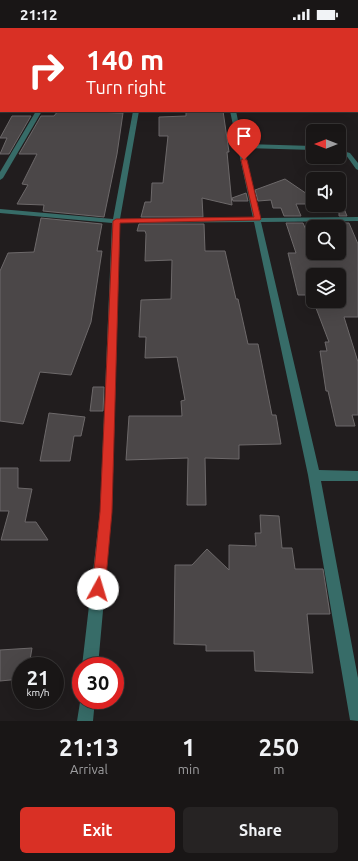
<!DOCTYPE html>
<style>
:root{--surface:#191616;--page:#262323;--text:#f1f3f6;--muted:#9f9fa1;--line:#373535;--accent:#d93025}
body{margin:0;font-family:Ubuntu,sans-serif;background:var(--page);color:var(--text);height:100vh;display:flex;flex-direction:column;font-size:15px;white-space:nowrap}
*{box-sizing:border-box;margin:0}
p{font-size:13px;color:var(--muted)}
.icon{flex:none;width:22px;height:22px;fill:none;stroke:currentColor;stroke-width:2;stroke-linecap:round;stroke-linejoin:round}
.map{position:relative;height:693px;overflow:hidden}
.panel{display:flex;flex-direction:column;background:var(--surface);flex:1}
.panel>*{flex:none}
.hud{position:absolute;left:0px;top:0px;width:358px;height:84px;box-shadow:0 4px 16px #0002,0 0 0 1px var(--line);background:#d93025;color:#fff;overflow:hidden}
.needle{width:26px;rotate:270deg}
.fabs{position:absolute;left:306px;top:96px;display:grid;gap:8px}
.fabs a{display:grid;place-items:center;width:40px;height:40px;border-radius:6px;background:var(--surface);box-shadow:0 4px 16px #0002,0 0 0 1px var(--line);font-size:20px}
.speed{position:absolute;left:12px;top:629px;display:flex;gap:8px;font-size:20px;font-weight:700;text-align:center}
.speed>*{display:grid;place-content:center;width:52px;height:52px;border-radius:50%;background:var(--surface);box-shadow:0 4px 16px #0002,0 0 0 1px var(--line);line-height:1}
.speed small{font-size:10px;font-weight:400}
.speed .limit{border:6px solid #d22;background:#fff;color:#111}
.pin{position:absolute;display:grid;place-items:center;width:34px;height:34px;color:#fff;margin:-41px -17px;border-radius:50% 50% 50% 0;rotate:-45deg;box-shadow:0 0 4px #0007}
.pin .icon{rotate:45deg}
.me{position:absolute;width:44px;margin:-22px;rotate:6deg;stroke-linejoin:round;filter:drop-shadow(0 0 3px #0008)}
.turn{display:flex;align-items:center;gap:14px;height:84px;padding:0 20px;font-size:18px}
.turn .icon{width:52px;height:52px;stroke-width:2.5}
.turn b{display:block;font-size:28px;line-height:34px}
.eta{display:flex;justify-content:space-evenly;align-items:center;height:68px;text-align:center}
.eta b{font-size:24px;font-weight:600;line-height:28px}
.cta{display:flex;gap:8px;margin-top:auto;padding:8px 20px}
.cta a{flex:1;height:46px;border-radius:6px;background:var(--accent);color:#fff;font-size:16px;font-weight:600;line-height:46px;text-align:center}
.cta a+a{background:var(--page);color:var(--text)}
.status{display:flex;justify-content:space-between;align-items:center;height:28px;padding:0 20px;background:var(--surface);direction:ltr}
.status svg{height:11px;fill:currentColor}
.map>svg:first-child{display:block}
</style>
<div class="status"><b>21:12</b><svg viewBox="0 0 49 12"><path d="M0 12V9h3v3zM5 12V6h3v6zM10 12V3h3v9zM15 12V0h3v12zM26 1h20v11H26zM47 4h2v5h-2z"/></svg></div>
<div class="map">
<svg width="358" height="693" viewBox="0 0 358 693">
<rect width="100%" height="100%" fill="#211d1e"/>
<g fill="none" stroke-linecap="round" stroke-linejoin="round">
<g fill="#815056" fill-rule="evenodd">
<rect x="91" y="0" width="3" height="1"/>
<rect x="357" y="42" width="1" height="2"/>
</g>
</g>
<g fill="#4b4748" stroke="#6d696a" fill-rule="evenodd">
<path d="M58 83 123 85 117 126 104 189 43 183 44 177 17 176 28 157 22 156 37 126H19L41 88H54Z"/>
<path d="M186 83H223L229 124H227L232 177 202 170 203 189H141L145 174H151L152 155H163L168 108H159V89L186 88Z"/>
<path d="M12 88H31L9 126H0L7 110H0Z"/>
<path d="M285 151 313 170V176H296L301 188H284L281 180H273L271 172 258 173 255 162Z"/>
<path d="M246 165 248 173H233L232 170Z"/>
<path d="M339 171H340L347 188H339Z"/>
<path d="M41 190 102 196 97 223H102L91 294 71 347 40 344 23 396 0 393V243L8 225 34 224Z"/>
<path d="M286 195H303L310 211H313V225H339V195H349L358 216V289H344L358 334V387H352L355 398H336L328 363H326L320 323H327L325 314H329L316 280H311L307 267H298L288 225H296ZM313 247H339V273H313Z"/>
<path d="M139 196H204L205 223H225L236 271H238L248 316H258L272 387H276L281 416 239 417V431L205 430 206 477H187L188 430 126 432 129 388H182L181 373 185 372 177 329 145 330 146 309H139L141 272 171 271 172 232 145 233 146 206 145 203H137Z"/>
<path d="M93 359H104L103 383H90Z"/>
<path d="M49 385 85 389 81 408H74L70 433H40Z"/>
<path d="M0 440H18V460L32 461 25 494H36L48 512H1L9 483H0Z"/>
<path d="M260 487 279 488 282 520H292L295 541H323L330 586H307L313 645 255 643 254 623H206V617L174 616 175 537H192L207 521 229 542V517L256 518 255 505H261Z"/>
<path d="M32 620 29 638H21V651L0 653V622Z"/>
</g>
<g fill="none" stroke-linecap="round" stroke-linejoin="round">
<g fill="#376c68" fill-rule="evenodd">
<rect x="0" y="71" width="1" height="4"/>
<path d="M36 83H42L3 150 0 152V144Z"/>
<path d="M133 83H139L120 191 253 190 230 83H236L243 116 313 118V122L244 120 260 190 358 189V193L261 194 319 442 358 443V453H321L358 650V693L350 692 308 447 254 194 120 195 112 483 98 638H82L100 483 112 195 0 185V181L113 191Z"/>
<path d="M339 122 350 125 358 135V142L356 141 346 127 339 126Z"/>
<path d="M81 668V672H95L93 693H77Z"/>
</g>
</g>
<path fill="#d93025" stroke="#8d1f18" d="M244 130 247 132 261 191 260 192 120 195 112 484 105 561 103 565 98 567 94 565 92 561 100 484 113 193 116 191 254 189 241 132Z"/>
</svg>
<div class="fabs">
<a><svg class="needle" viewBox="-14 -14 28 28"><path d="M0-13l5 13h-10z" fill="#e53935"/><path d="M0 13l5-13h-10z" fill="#9f9fa1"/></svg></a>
<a><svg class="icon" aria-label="sound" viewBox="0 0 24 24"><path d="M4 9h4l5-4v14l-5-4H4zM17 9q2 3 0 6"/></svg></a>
<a><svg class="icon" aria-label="search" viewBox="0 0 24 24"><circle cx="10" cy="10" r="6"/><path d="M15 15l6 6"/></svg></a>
<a><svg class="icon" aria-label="layers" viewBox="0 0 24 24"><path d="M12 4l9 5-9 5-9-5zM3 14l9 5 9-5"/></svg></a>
</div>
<div class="speed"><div>21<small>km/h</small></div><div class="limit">30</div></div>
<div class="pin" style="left:244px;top:132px;background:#d93025"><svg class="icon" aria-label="arrive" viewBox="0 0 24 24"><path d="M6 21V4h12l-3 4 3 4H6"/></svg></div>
<svg class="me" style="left:98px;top:561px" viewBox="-20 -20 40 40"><circle r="19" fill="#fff"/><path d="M0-13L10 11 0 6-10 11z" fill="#d93025"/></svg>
<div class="hud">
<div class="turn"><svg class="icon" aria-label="right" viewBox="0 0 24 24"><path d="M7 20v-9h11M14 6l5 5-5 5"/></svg><div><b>140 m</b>Turn right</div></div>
</div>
</div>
<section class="panel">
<div class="eta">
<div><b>21:13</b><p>Arrival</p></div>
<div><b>1</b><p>min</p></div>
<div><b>250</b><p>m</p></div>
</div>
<div class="cta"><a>Exit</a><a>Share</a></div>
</section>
